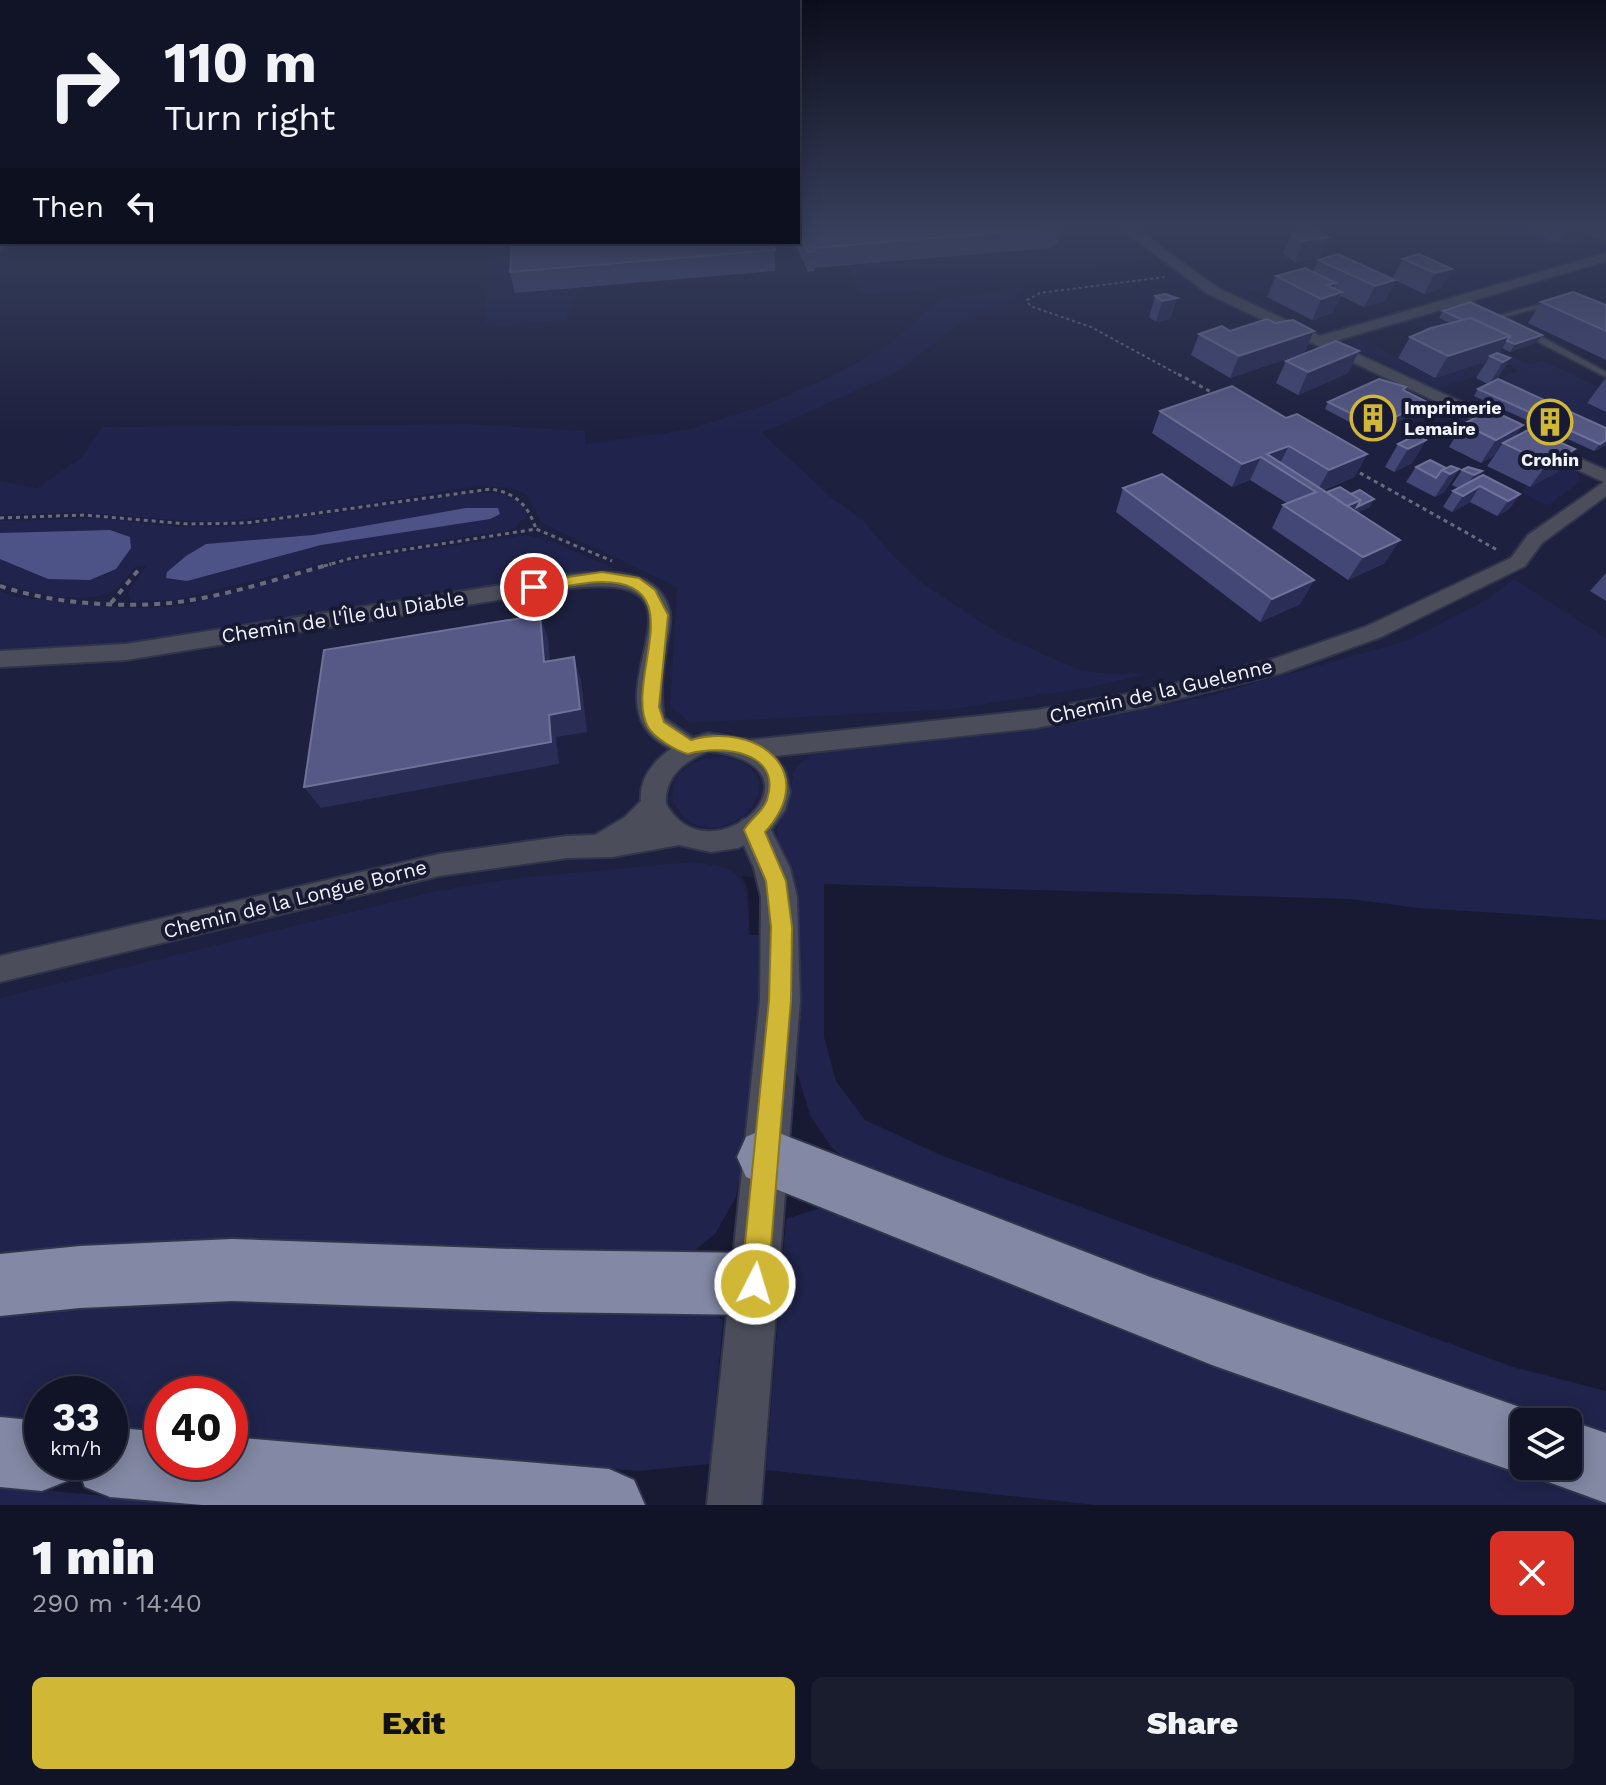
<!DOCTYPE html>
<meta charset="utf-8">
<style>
:root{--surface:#111426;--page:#1a1d2e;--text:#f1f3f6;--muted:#9c9ea7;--line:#303343;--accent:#d1b736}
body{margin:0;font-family:"Work Sans",sans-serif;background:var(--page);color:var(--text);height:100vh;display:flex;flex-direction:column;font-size:30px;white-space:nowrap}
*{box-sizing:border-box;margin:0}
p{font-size:26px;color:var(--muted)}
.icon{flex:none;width:44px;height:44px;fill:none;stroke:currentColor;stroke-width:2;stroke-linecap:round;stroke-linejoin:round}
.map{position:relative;height:1505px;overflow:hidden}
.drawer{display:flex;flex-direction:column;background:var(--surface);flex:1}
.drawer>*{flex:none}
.top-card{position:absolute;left:0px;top:0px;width:800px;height:244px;box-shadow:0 4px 20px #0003,0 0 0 2px var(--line);background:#111426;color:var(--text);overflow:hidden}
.tools{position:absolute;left:1510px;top:1408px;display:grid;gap:16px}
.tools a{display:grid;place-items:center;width:72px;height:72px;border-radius:12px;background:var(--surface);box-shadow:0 4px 20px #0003,0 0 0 2px var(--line);font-size:40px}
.speed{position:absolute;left:24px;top:1376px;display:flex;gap:16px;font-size:40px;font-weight:700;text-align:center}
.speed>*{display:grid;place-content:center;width:104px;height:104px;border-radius:50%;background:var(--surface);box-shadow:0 4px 20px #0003,0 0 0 2px var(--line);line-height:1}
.speed small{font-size:20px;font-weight:400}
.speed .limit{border:12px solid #d22;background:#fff;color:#111}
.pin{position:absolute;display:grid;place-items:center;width:68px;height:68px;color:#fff;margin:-34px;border:4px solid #fff;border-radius:50%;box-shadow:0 2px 8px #0007}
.me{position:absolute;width:88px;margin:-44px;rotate:5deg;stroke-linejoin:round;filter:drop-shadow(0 0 6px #0008)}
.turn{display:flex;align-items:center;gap:28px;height:168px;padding:0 32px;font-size:36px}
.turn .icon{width:104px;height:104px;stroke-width:2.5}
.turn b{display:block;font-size:56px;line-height:68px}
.then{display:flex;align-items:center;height:76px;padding:0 32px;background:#0003;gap:16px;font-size:30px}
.round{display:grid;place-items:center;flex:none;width:84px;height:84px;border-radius:12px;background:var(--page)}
.summary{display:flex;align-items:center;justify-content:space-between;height:136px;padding:0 32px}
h1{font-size:48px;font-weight:800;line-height:60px}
.primary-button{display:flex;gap:16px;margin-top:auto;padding:16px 32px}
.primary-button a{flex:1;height:92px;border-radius:12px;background:var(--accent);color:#111;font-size:32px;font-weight:800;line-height:92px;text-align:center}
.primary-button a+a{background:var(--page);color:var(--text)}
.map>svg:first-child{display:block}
</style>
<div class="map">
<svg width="1606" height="1505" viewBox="0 0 1606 1505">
<rect width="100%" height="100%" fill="#171a32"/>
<path fill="#1d203e" d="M0 226 2 242H798V226H1606V920L1419 908 1350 899 792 882 742 876 748 890 750 935 736 1197 715 1234 0 1268Z"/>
<g fill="#20234b">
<path d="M1497 226H1566L1583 235 1606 240V252L1463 292 1417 271 1380 281 1352 267 1399 253 1403 244C1435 235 1467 240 1498 230Z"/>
<path d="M489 242H517L580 286 564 320 503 326 485 323Z"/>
<path d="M1107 243 1130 248 1138 257 1116 269 1069 276 862 295 846 265Z"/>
<path d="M1286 275 1283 291 1264 296 1252 290 1245 292 1277 309 1271 311 1224 287Z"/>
<path d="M1018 288 1022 292 965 320 897 372 762 433 832 498 864 521 886 548 922 583 999 634 1077 669 1107 674H1147L1091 687 955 709 690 723 670 706 677 587 542 523 526 494 511 488 478 486 301 514 226 521H187L76 512 0 515V481L37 488 82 457 102 427 469 424 585 431V444L691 429 768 404 836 374 891 343 940 299Z"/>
<path d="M1420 319 1428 322 1438 320 1531 365 1542 360 1606 391 1584 402 1606 413V429L1498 380 1518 371 1509 365 1438 389 1346 344 1360 337 1431 377 1493 357 1409 322Z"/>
<path d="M1453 411 1576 470 1581 481 1547 506 1522 493 1525 486 1552 471 1475 426 1448 414Z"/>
<path d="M475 493C495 493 521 491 527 515L516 527 506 531 363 553 176 600 131 601 128 593 146 566H136C130 574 123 583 115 589 92 607 25 594 0 581V521L99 518 181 527 243 526Z"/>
<path d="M525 535 553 542 616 569 577 572 135 641 62 648 0 649V591L17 597 110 607 148 608 187 605 307 571 367 558Z"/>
<path d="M1514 579 1606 638V920L1419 908 1350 899 824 884V1037L836 1081 865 1120 943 1156 1513 1367 1606 1391V1449L1568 1422H1524L872 1180 832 1148 811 1117 791 1055 789 868C784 855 775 839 778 825 780 817 787 810 789 801 796 770 786 769 819 751L1046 728 1206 697 1406 641 1488 599Z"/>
<path d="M722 756C814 773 712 874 673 802 668 772 694 757 722 756Z"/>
<path d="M690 862C749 866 747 883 749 935H765L753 1111 736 1197 715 1234 684 1259 0 1269V998L441 890 517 878Z"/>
<path d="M823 1207 1524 1466H1543L1606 1488V1505H1097L766 1470 786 1219Z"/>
<path d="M125 1296 699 1308 723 1320 710 1464 638 1471 230 1437V1394H162V1431L110 1426V1394H42V1421L0 1417V1307Z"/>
<path d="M0 1486 200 1505H0Z"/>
</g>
<g fill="#4d5387">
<path d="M466 508H498L500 514 490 519 321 545 187 581 166 578 167 572 186 556 206 544 313 535Z"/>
<path d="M110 530 130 537 131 548 116 569 90 580 48 579 0 559V533Z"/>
</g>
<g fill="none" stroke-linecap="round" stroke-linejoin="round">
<g stroke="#31344a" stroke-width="4">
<g id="service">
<path d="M1555 300 1558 302 1557 303 1504 317 1513 321V325H1507L1494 317Z"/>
<path d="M1523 330H1529L1606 372V377L1523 334Z"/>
</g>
</g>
<g stroke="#31344a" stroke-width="4">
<g id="minor">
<path d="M1118 226H1132L1218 288 1320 336 1606 253V261L1332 342 1511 425 1513 429 1505 434 1208 294Z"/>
<path d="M1572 226H1589L1606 232V240Z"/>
<path d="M1 239 11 242 0 251V240Z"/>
<path d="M1538 440 1606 470V496L1542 543 1525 566 1381 637 1282 673 1145 707 1036 728 775 756 786 773 790 792 785 810 768 834 738 848 711 852 679 845 612 857 567 858 439 876 0 982V956L439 854 567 836 595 835 625 817 641 801C639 778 654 761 671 749 664 745 656 741 651 735 598 681 724 567 565 589L126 660 0 667V651L126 644 565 575C601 571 660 565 670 613 672 624 667 639 666 650 662 673 660 695 664 718L693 738 708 733 750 740 1036 710 1145 691 1270 660 1365 627 1511 558 1528 535 1604 482 1532 449 1529 445 1532 441ZM709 751C838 767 710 883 666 804 664 777 684 761 709 751Z"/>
</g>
</g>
<g stroke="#31344a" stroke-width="4">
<path id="tertiary" d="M754 816 766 820 790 868 797 897 800 1000 761 1505H707L760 1000 761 897 754 868 737 830 742 820Z"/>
</g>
<g stroke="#31344a" stroke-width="4">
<g id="trunk">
<path d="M766 1128 1150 1277 1548 1417 1551 1422H1524V1466H1568V1422H1564L1568 1420 1606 1433V1503L1543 1480 1539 1469 1524 1475 1212 1365 746 1177 737 1157 746 1137Z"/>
<path d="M232 1239 541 1250 755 1253 777 1262 786 1284 777 1306 755 1315 541 1312 232 1301 80 1308 0 1316V1254L80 1246Z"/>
<path d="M0 1417 42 1421V1462H74L67 1481 42 1491 0 1487Z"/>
<path d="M110 1427 162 1432V1462H230V1437L609 1469 634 1480 645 1505H202L110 1497 85 1487 75 1462H110Z"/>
</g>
</g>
<path stroke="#686b7e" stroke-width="2" stroke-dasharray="3 3" stroke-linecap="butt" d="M1165 277 1040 293 1027 300 1030 306 1091 327 1181 376"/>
<g stroke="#686b7e" stroke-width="3" stroke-dasharray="4 4" stroke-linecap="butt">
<path d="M1178 374 1215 394"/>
<path d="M1353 469 1499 551"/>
<path d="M0 518 84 515 188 524 246 523 491 489C516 493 528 505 536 529"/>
<path d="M324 566 352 558 536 529 612 561"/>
</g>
<g stroke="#686b7e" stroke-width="4" stroke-dasharray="6 6" stroke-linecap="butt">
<path d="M0 586C51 603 116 608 170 603 225 597 279 578 331 564"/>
<path d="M111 603 140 568"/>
</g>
<use href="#service" fill="#4b4e5a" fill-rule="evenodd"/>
<use href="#minor" fill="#4b4e5a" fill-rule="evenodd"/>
<use href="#tertiary" fill="#4b4e5a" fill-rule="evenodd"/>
<use href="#trunk" fill="#8388a4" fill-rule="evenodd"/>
</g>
<g fill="#434776">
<path d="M798 226H1082L1062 227 1058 244 1053 245 1052 248 815 268V271L808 272 794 242H798Z"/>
<path d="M1530 226H1591L1583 239 1558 244 1527 230Z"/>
<path d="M1291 234 1328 237 1319 258 1295 262 1283 254Z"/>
<path d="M775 250V271L515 293 510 272Z"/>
<path d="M1403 259 1452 269 1440 289 1424 294 1395 280 1385 301 1364 307 1341 296 1332 313 1312 320 1267 297 1276 276 1313 272 1318 260 1392 279Z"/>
<path d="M1155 296 1177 298 1170 319 1156 322 1149 317Z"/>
<path d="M1541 302 1606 305V360L1528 323Z"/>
<path d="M1443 311 1538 342 1510 352 1502 348 1499 353 1510 358 1496 380 1606 428V445L1594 451 1474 396 1478 389 1488 384 1476 378 1487 361 1435 378 1398 358 1410 337 1450 323 1439 318Z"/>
<path d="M1275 323 1314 331 1304 353 1230 378 1191 355 1199 334 1230 331Z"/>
<path d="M1359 351 1348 373 1298 395 1276 383 1286 361Z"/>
<path d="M1606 379V412L1587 403 1604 380Z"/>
<path d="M1406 387 1404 391 1427 402 1423 410 1372 434 1325 409 1328 402Z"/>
<path d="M1160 411 1286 418 1367 454 1354 477 1324 490 1370 507 1357 512 1385 563 1348 580 1272 528 1283 505 1287 503 1250 480 1232 487 1152 433Z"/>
<path d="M1463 424 1516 437 1575 449 1557 472 1530 487 1487 466 1495 455 1481 463 1449 447Z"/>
<path d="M1426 440 1412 463 1394 472 1385 467 1398 444Z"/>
<path d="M1416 467 1446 468 1459 469 1444 492 1435 497 1406 482Z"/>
<path d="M1462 470 1482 471 1478 478 1520 494 1509 509 1497 516 1470 502 1452 512 1443 507 1453 491 1458 488 1452 485Z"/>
<path d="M1123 488 1314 580 1300 604 1260 622 1116 512Z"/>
<path d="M1606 573V601L1590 591Z"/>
</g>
<g fill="#2a2d55">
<path d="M1569 226H1591L1583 239 1558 244Z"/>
<path d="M1328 237 1319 258 1295 262 1303 241Z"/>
<path d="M1452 269 1440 289 1424 294 1435 273Z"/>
<path d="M1395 280 1385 301 1364 307 1375 286Z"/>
<path d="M1336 283 1329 296 1342 292 1332 313 1312 320 1327 285Z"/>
<path d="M1177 298 1170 319 1156 322 1162 301Z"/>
<path d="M1314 331 1304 353 1230 378 1239 356Z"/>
<path d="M1542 335 1538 342 1510 352 1515 344Z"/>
<path d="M1510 336 1496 358 1490 356 1487 361 1435 378 1448 356Z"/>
<path d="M1359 351 1348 373 1298 395 1308 372Z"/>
<path d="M1510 358 1496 380 1489 384 1503 362Z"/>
<path d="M1427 402 1423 410 1372 434 1376 426Z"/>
<path d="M1523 425 1509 446 1503 443 1495 455 1481 463 1496 440Z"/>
<path d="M1426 440 1412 463 1394 472 1408 449Z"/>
<path d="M1606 440V445L1594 451 1600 444Z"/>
<path d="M1289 446 1278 467 1267 454Z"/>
<path d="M1575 449 1557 472 1530 487 1547 464Z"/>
<path d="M1367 454 1354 477 1316 493 1329 470Z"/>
<path d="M1261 457 1250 480 1232 487 1242 464Z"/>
<path d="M1459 469 1444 492 1435 497 1450 474Z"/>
<path d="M1482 471 1472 486 1463 491 1474 475Z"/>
<path d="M1480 486 1470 502 1452 512 1463 496Z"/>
<path d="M1520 494 1509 509 1497 516 1508 501Z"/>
<path d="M1374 499 1370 507 1352 515 1338 510 1361 500Z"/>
<path d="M1400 540 1385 563 1348 580 1363 557Z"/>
<path d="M1314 580 1300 604 1260 622 1272 599Z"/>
<path d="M540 615 548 638 552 685 544 662Z"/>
<path d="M574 657 581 680 587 732 556 737 559 764 321 808 304 787Z"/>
</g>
<g fill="#565985" stroke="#6e7298" stroke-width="2">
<path d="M798 226H1054L1056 228 813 248 815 251 808 252 798 231Z"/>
<path d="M1315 230 1328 237 1303 241 1291 234Z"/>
<path d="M512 242H772L775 250 510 272Z"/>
<path d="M1338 254 1395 280 1375 286 1318 260Z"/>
<path d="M1419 254 1452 269 1435 273 1403 259Z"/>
<path d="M1305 268 1336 283 1327 285 1342 292 1321 299 1276 276Z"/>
<path d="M1573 292 1606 305V331L1541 302Z"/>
<path d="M1165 294 1177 298 1162 301 1155 296Z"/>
<path d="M1470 302 1542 335 1515 344 1507 341 1510 336 1471 318 1463 320 1443 311Z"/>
<path d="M1471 318 1510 336 1448 356 1410 337 1431 328Z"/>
<path d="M1267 319 1275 323 1293 320 1314 331 1239 356 1199 334 1222 326 1230 331Z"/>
<path d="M1336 341 1359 351 1308 372 1286 361Z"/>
<path d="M1497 353 1510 358 1503 362 1490 356Z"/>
<path d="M1379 379 1406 387 1403 390 1427 402 1376 426 1328 402Z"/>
<path d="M1498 379 1606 428V440L1600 444 1478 389Z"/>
<path d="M1232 386 1286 418 1297 414 1367 454 1329 470 1289 446 1267 454 1400 540 1363 557 1283 505 1316 492 1261 457 1242 464 1160 411Z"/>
<path d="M1491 410 1523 425 1496 440 1463 424Z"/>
<path d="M1530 429 1575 449 1547 464 1503 443Z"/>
<path d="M1416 435 1426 440 1408 449 1398 444Z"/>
<path d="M1430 460 1446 468 1442 470 1436 478 1416 467Z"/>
<path d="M1451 466 1459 469 1450 474 1442 470Z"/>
<path d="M1468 467 1482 471 1474 475 1462 470Z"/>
<path d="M1162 474 1314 580 1272 599 1123 488Z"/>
<path d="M1483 475 1520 494 1508 501 1480 486 1463 496 1453 491Z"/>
<path d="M1340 487 1361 500 1347 506 1327 492Z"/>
<path d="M1360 490 1374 499 1357 507 1361 500 1351 494Z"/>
<path d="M540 615 544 662 574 657 580 709 549 715 551 742 304 787 324 650Z"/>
</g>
<linearGradient id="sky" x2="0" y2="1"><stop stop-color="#0d0e1c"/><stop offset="0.52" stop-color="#363e5a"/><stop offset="1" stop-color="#363e5a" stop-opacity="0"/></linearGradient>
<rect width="1606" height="436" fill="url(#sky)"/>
<path fill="#d1b736" stroke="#887723" stroke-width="2" d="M602 572 639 578 655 590 668 615 659 707 664 722 691 740C756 722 821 770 765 832L786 881 792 927 791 1000 768 1284 764 1293 755 1297 745 1293 741 1284 769 1000 771 927 766 881 744 830C750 819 763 812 767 800 783 750 720 745 688 754 677 751 654 738 648 727 623 681 694 582 602 582 580 582 556 589 534 592L527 587 534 582Z"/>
<defs>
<g id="building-ring" transform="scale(2.3)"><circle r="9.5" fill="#171a32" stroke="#d1b736" stroke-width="1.5"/><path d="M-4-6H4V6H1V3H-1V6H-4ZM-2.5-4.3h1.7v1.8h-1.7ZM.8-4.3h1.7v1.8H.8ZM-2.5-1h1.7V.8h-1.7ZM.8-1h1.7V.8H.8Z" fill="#d1b736"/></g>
</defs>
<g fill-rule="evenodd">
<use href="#building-ring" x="1373" y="418"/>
<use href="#building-ring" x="1550" y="422"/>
</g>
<g text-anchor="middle" stroke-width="8" stroke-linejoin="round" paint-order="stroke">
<g font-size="18" font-weight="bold" fill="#f1f3fd" stroke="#171a32" text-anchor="start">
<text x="1404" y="414">Imprimerie<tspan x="1404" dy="21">Lemaire</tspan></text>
<text x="1550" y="466" text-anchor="middle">Crohin</text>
</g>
<g font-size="20" fill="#f1f3fd" stroke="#171a32">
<text transform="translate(343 617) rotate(-9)" y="7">Chemin de l'Île du Diable</text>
<text transform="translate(1161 691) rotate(-13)" y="7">Chemin de la Guelenne</text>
<text transform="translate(295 899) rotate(-14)" y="7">Chemin de la Longue Borne</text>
</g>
</g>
</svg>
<div class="tools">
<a><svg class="icon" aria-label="layers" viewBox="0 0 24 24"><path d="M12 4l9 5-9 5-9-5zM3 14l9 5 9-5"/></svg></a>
</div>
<div class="speed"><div>33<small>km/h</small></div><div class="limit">40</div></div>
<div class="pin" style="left:534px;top:587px;background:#d93025"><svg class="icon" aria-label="arrive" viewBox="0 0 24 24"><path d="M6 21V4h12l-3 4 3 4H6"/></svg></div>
<svg class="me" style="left:755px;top:1284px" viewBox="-20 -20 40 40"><circle r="17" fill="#d1b736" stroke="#fff" stroke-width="3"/><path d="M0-11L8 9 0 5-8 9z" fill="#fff"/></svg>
<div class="top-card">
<div class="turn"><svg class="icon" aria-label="right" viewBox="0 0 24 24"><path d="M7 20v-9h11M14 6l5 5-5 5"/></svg><div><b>110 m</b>Turn right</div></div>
<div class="then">Then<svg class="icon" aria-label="left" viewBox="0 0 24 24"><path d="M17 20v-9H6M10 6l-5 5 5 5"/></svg></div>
</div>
</div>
<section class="drawer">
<div class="summary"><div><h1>1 min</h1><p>290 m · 14:40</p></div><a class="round" style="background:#d93025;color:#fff"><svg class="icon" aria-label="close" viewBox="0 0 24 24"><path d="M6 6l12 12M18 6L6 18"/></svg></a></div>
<div class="primary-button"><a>Exit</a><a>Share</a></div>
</section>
